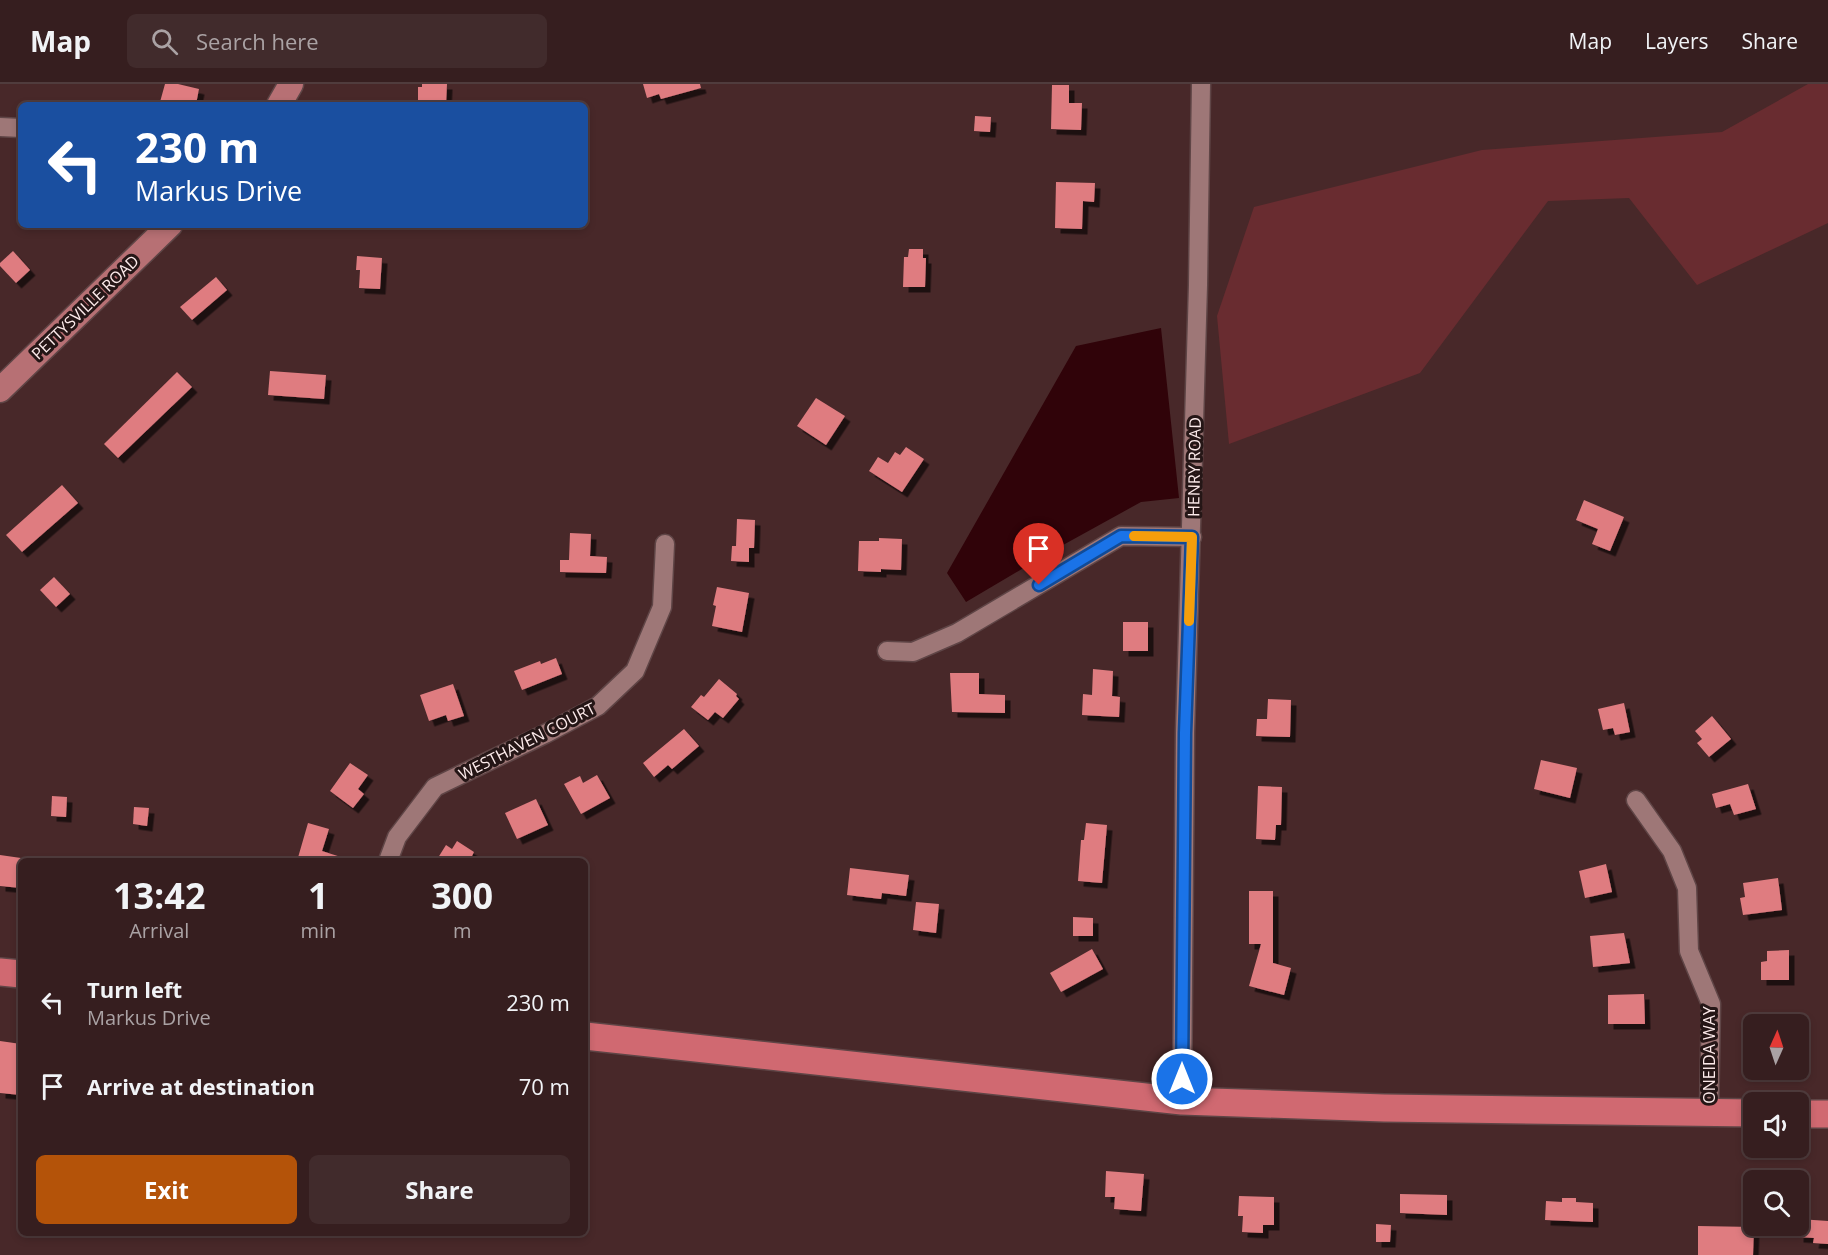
<!DOCTYPE html>
<style>
:root{--surface:#361e1f;--page:#412b2c;--text:#f1f3f6;--muted:#aaa2a4;--line:#503c3d;--accent:#b45309}
body{margin:0;font-family:"Open Sans",sans-serif;background:var(--page);color:var(--text);height:100vh;display:flex;flex-direction:column;font-size:22px;white-space:nowrap}
*{box-sizing:border-box;margin:0}
p{font-size:20px;color:var(--muted)}
.icon{flex:none;width:33px;height:33px;fill:none;stroke:currentColor;stroke-width:2;stroke-linecap:round;stroke-linejoin:round}
.map{position:relative;flex:1;overflow:hidden}
.drawer{position:absolute;left:18px;top:774px;width:570px;height:378px;display:flex;flex-direction:column;background:var(--surface);border-radius:9px;box-shadow:0 3px 9px #0003,0 0 0 2px var(--line)}
.drawer>*{flex:none}
.banner{position:absolute;left:18px;top:18px;width:570px;height:126px;border-radius:9px;box-shadow:0 3px 9px #0003,0 0 0 2px var(--line);background:#1a4fa0;color:#fff;overflow:hidden}
.needle{width:39px;rotate:3deg}
.tools{position:absolute;left:1743px;top:930px;display:grid;gap:12px}
.tools a{display:grid;place-items:center;width:66px;height:66px;border-radius:9px;background:var(--surface);box-shadow:0 3px 9px #0003,0 0 0 2px var(--line);font-size:30px}
.pin{position:absolute;display:grid;place-items:center;width:51px;height:51px;color:#fff;margin:-62px -26px;border-radius:50% 50% 50% 0;rotate:-45deg;box-shadow:0 0 6px #0007}
.pin .icon{rotate:45deg}
.me{position:absolute;width:66px;margin:-33px;rotate:0deg;stroke-linejoin:round;filter:drop-shadow(0 0 4px #0008)}
.turn{display:flex;align-items:center;gap:21px;height:126px;padding:0 18px;font-size:27px}
.turn .icon{width:78px;height:78px;stroke-width:2.5}
.turn b{display:block;font-size:42px;line-height:51px}
.eta{display:flex;justify-content:space-evenly;align-items:center;height:102px;text-align:center}
.eta b{font-size:36px;font-weight:700;line-height:42px}
.primary-button{display:flex;gap:12px;margin-top:auto;padding:12px 18px}
.primary-button a{flex:1;height:69px;border-radius:9px;background:var(--accent);color:#fff;font-size:24px;font-weight:700;line-height:69px;text-align:center}
.primary-button a+a{background:var(--page);color:var(--text)}
ul{padding:0;list-style:none}
li{display:flex;align-items:center;gap:18px;height:84px;padding:0 18px}
li div{flex:1}
li b{display:block;font-size:22px}
li em{font-style:normal}
header{display:flex;align-items:center;gap:36px;box-sizing:border-box;height:84px;padding:0 30px;background:var(--surface);border-bottom:2px solid var(--line)}
header strong{font-size:28px}
nav{display:flex;gap:33px;margin-inline-start:auto;font-size:21px}
.search{width:420px;height:54px;background:var(--page);display:flex;align-items:center;gap:15px;box-sizing:border-box;padding:0 21px;border-radius:9px;color:var(--muted);font-size:22px}
.map>svg:first-child{display:block}
</style>
<header>
<strong>Map</strong>
<div class="search"><svg class="icon" aria-label="search" viewBox="0 0 24 24"><circle cx="10" cy="10" r="6"/><path d="M15 15l6 6"/></svg>Search here</div>
<nav><a>Map</a><a>Layers</a><a>Share</a></nav>
</header>
<div class="map">
<svg width="1828" height="1171" viewBox="0 0 1828 1171">
<defs>
<filter id="shadow"><feDropShadow dx="5.5" dy="5.5" stdDeviation="0" flood-color="#0009"/></filter>
</defs>
<rect width="100%" height="100%" fill="#482829"/>
<path fill="#692c30" d="M1808 0H1828V139L1697 201 1629 114 1548 117 1420 289 1229 360 1217 232 1254 123 1482 66 1722 48Z"/>
<path fill="#300309" d="M1161 244 1179 414 1141 418 1054 466 966 518 947 489 1076 262Z"/>
<g fill="#df7c80" filter="url(#shadow)">
<path d="M165 0H178L199 5 196 20 189 19 188 21H171L160 18Z"/>
<path d="M422 0H447L446 21H418V3H422Z"/>
<path d="M643 0H700L701 4 661 15 659 10 647 14Z"/>
<path d="M1052 1H1069V19H1082L1081 46 1051 45Z"/>
<path d="M975 32 991 33 990 48 974 47Z"/>
<path d="M1056 98 1095 99 1094 118 1083 117 1082 145 1055 144Z"/>
<path d="M909 165H923V174H926L925 203H903L904 173H908Z"/>
<path d="M13 167 30 186 16 199 0 182V179Z"/>
<path d="M357 172 382 174 380 205 359 204 360 186H356Z"/>
<path d="M216 193 227 206 192 236 180 223Z"/>
<path d="M270 287 326 291 324 315 268 311Z"/>
<path d="M177 288 192 303 118 374 104 360Z"/>
<path d="M816 314 845 332 826 361 797 342Z"/>
<path d="M906 363 924 375 902 408 869 387 878 373 888 379 895 368 900 371Z"/>
<path d="M62 401 78 419 22 468 6 451Z"/>
<path d="M1584 416 1624 433 1610 467 1592 460 1598 445 1576 436Z"/>
<path d="M737 435 755 436 754 464H749V478L731 477 732 462H736Z"/>
<path d="M570 449 591 450 590 472 607 473 606 489 560 488V476H569Z"/>
<path d="M879 454 902 455 901 486 881 485V488L858 487 859 457H879Z"/>
<path d="M54 493 70 510 56 523 40 506Z"/>
<path d="M717 503 749 509 742 548 712 542 716 522 713 521Z"/>
<rect x="1123" y="538" width="25" height="29"/>
<path d="M556 574 562 590 522 606 514 587 540 577 541 580Z"/>
<path d="M1093 585 1113 587 1112 612 1120 613 1119 633 1082 631 1083 610 1092 611Z"/>
<path d="M950 589H979V610L1005 611V629L952 628Z"/>
<path d="M719 595 737 610 736 612 739 615 723 634 715 628 708 636 691 623 701 611 704 613Z"/>
<path d="M453 600 464 632 448 637 446 631 429 637 420 611Z"/>
<path d="M1268 615 1291 616 1290 653 1256 652 1257 635H1267Z"/>
<path d="M1624 619 1630 648 1615 651 1613 644 1603 646 1598 625Z"/>
<path d="M1712 632 1731 655 1709 673 1697 659 1702 655 1695 647Z"/>
<path d="M684 645 699 662 672 685 668 681 654 693 643 679Z"/>
<path d="M1541 676 1577 684 1570 714 1534 705Z"/>
<path d="M350 679 368 691 358 705 364 710 353 724 330 707Z"/>
<path d="M597 691 610 714 581 730 564 700 580 692 583 699Z"/>
<path d="M1748 700 1756 725 1734 731 1730 720 1716 724 1712 710Z"/>
<path d="M1258 702 1282 703 1281 741H1276L1275 756 1256 755Z"/>
<path d="M52 712 67 713 66 733 51 732Z"/>
<path d="M536 715 548 741 517 755 505 729Z"/>
<path d="M134 723 149 724 147 742 133 740Z"/>
<path d="M308 739 329 745 322 767 344 774 343 777H297Z"/>
<path d="M1086 739 1107 741 1102 799 1078 797 1081 756H1084Z"/>
<path d="M457 757 474 768 470 776 472 777H436L446 761 452 765Z"/>
<path d="M0 771 21 774V804L0 802Z"/>
<path d="M1606 780 1612 808 1585 814 1579 787Z"/>
<path d="M850 784 909 791 906 812 882 809 881 815 847 811Z"/>
<path d="M1778 794 1782 826 1743 831 1740 814 1745 813 1743 799Z"/>
<path d="M1249 807H1273V879L1291 884 1284 911 1249 902 1261 860H1249Z"/>
<path d="M916 818 939 820 936 849 913 846Z"/>
<path d="M1073 833 1093 834V852H1073Z"/>
<path d="M1624 849 1630 879 1593 883 1590 852Z"/>
<path d="M1092 865 1103 885 1061 908 1050 889Z"/>
<path d="M1789 866V896H1761V878L1767 877V867Z"/>
<path d="M1644 910 1645 940H1608V911Z"/>
<path d="M0 957 21 960V1011L0 1009Z"/>
<path d="M1106 1087 1144 1090 1141 1127 1114 1125 1115 1113H1105Z"/>
<path d="M1400 1110 1447 1111V1131L1400 1129Z"/>
<path d="M1239 1112 1274 1113V1141H1263V1149L1242 1148 1243 1132H1238Z"/>
<path d="M1562 1114H1576V1118L1593 1119V1138L1545 1136 1546 1117 1562 1118Z"/>
<path d="M1799 1135 1828 1137V1160L1813 1159 1814 1154 1798 1153Z"/>
<path d="M1376 1140 1391 1141 1390 1158H1376Z"/>
<path d="M1698 1142 1754 1143 1753 1171H1698Z"/>
</g>
<g fill="none" stroke-linecap="round" stroke-linejoin="round">
<g stroke="#5f4546" stroke-width="21">
<g id="minor">
<path d="M0 43 21 44"/>
<path d="M887 567 913 568 957 549 1121 452 1192 453"/>
<path d="M1636 716 1672 767 1687 804 1689 867 1711 920 1709 1029"/>
<path d="M388 777 397 753 435 703 545 650 598 622 635 587 662 523 665 460"/>
<path d="M1182 1017 1185 649 1198 201 1201 0"/>
</g>
</g>
<g stroke="#5f4546" stroke-width="27">
<g id="secondary">
<path d="M279 21 291 0"/>
<path d="M0 306 170 141"/>
</g>
</g>
<g stroke="#5f4546" stroke-width="30">
<g id="primary">
<path d="M0 888 21 890"/>
<path d="M585 952 1182 1017 1384 1024 1754 1029"/>
<path d="M1798 1030H1828"/>
</g>
</g>
<use href="#minor" stroke="#9e7777" stroke-width="18"/>
<use href="#secondary" stroke="#b77074" stroke-width="24"/>
<use href="#primary" stroke="#d06971" stroke-width="27"/>
</g>
<g fill="none" stroke-linecap="round" stroke-linejoin="round">
<g stroke="#114b97" stroke-width="15">
<path id="route" d="M1039 501 1121 452 1192 453 1185 649 1182 995"/>
</g>
<use href="#route" stroke="#1a73e8" stroke-width="10"/>
<path stroke="#f59e0b" stroke-width="10" d="M1134 452 1192 453 1189 537"/>
</g>
<g text-anchor="middle" stroke-width="6" stroke-linejoin="round" paint-order="stroke">
<g font-size="16" fill="#fdebeb" stroke="#251616">
<text transform="translate(85 223) rotate(-44)" y="6">PETTYSVILLE ROAD</text>
<text transform="translate(1194 383) rotate(-89)" y="6">HENRY ROAD</text>
<text transform="translate(527 657) rotate(-27)" y="6">WESTHAVEN COURT</text>
<text transform="translate(1709 971) rotate(-90)" y="6">ONEIDA WAY</text>
</g>
</g>
</svg>
<div class="tools">
<a><svg class="needle" viewBox="-14 -14 28 28"><path d="M0-13l5 13h-10z" fill="#e53935"/><path d="M0 13l5-13h-10z" fill="#aaa2a4"/></svg></a>
<a><svg class="icon" aria-label="sound" viewBox="0 0 24 24"><path d="M4 9h4l5-4v14l-5-4H4zM17 9q2 3 0 6"/></svg></a>
<a><svg class="icon" aria-label="search" viewBox="0 0 24 24"><circle cx="10" cy="10" r="6"/><path d="M15 15l6 6"/></svg></a>
</div>
<div class="pin" style="left:1039px;top:501px;background:#d93025"><svg class="icon" aria-label="arrive" viewBox="0 0 24 24"><path d="M6 21V4h12l-3 4 3 4H6"/></svg></div>
<svg class="me" style="left:1182px;top:995px" viewBox="-20 -20 40 40"><circle r="17" fill="#1a73e8" stroke="#fff" stroke-width="3"/><path d="M0-11L8 9 0 5-8 9z" fill="#fff"/></svg>
<div class="banner">
<div class="turn"><svg class="icon" aria-label="left" viewBox="0 0 24 24"><path d="M17 20v-9H6M10 6l-5 5 5 5"/></svg><div><b>230 m</b>Markus Drive</div></div>
</div>
<section class="drawer">
<div class="eta">
<div><b>13:42</b><p>Arrival</p></div>
<div><b>1</b><p>min</p></div>
<div><b>300</b><p>m</p></div>
</div>
<ul>
<li><svg class="icon" aria-label="left" viewBox="0 0 24 24"><path d="M17 20v-9H6M10 6l-5 5 5 5"/></svg><div><b>Turn left</b><p>Markus Drive</p></div><em>230 m</em></li>
<li><svg class="icon" aria-label="arrive" viewBox="0 0 24 24"><path d="M6 21V4h12l-3 4 3 4H6"/></svg><div><b>Arrive at destination</b></div><em>70 m</em></li>
</ul>
<div class="primary-button"><a>Exit</a><a>Share</a></div>
</section>
</div>
